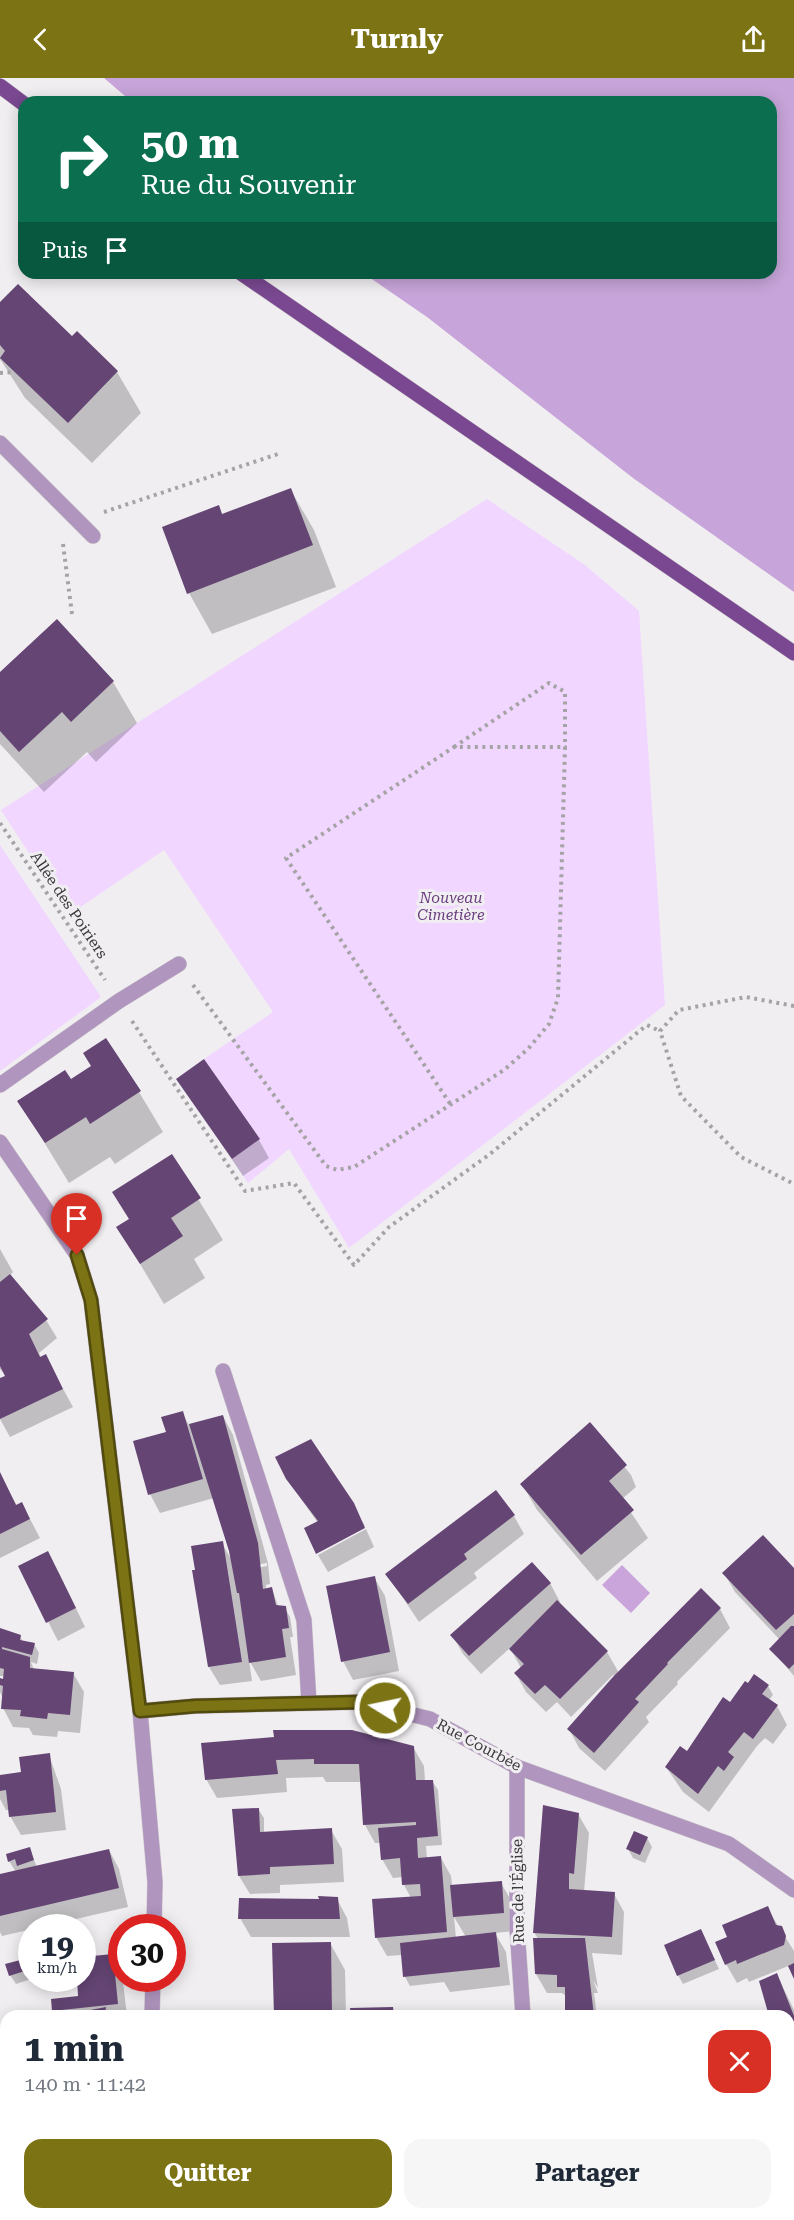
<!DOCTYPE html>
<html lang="fr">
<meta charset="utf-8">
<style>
:root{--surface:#fff;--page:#f6f6f7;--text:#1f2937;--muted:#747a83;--accent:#7c7315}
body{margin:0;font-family:"Roboto Serif",serif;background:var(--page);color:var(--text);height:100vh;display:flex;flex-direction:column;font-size:22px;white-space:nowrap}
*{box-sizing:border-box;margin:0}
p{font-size:20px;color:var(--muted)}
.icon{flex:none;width:33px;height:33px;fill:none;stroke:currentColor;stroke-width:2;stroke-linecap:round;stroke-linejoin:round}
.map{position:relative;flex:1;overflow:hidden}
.sheet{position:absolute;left:0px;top:1932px;width:795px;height:210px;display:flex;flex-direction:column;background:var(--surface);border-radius:18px 18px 0 0;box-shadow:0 3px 15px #0003}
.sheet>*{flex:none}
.top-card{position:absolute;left:18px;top:18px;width:759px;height:183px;border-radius:18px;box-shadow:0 3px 15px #0003;background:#0b6e4f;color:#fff;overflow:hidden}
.speed{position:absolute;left:18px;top:1836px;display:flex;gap:12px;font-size:30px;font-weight:700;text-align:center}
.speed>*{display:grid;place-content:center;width:78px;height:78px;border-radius:50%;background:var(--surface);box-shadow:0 3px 15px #0003;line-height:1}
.speed small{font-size:15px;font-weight:400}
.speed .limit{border:9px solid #d22;background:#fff;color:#111}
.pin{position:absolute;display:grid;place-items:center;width:51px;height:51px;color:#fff;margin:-62px -26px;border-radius:50% 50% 50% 0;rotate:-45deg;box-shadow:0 0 6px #0007}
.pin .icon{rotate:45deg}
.me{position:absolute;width:66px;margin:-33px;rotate:280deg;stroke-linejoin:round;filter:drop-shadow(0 0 4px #0008)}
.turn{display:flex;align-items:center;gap:21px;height:126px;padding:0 24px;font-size:27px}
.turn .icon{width:78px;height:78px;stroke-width:2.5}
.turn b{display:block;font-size:42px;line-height:51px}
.then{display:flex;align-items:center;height:57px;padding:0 24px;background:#0003;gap:12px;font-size:22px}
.round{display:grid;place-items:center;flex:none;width:63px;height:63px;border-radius:18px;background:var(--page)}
.overview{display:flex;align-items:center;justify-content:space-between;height:102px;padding:0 24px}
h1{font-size:36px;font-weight:700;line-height:45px}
.button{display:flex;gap:12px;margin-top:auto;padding:12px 24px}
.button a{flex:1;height:69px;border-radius:18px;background:var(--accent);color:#fff;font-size:24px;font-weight:700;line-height:69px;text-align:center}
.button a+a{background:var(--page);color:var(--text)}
header{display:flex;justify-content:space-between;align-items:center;height:78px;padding:0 24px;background:var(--accent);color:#fff;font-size:27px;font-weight:700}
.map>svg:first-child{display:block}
</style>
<header><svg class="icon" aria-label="back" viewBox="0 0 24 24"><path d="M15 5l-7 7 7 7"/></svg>Turnly<svg class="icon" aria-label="share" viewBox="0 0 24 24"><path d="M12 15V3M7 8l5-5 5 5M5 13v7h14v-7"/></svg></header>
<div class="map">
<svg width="794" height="2142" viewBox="0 0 794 2142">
<rect width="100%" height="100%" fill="#f1eef2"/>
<g fill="#f1d6ff">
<path d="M487 421 585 487 639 533 665 927 349 1170 289 1071 248 1105 232 1081 260 1061 204 981 273 934 164 772 69 837 1 732Z"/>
<path d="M0 767 101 919 0 993Z"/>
</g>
<path fill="#c7a4d9" d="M104 0H794V514L633 400 427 239 363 195H771V24H132Z"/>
<path fill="#c9a5db" d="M622 1487 650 1515 631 1535 602 1507Z"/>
<g fill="#0003" fill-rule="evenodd">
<path d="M0 226 72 260 77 255 117 294 141 335 92 385 25 320 0 281Z"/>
<path d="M290 411 314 452 336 509 212 556 189 515 218 429 223 438Z"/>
<path d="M57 543 113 604 137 645 96 684 87 674 44 714 0 666V596Z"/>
<path d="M178 1001 259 1062 269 1080 243 1098Z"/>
<path d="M71 1003 139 1014 163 1054 115 1086 110 1079 69 1105 19 1023Z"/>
<path d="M172 1078 223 1162 194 1181 205 1200 164 1226 118 1149 130 1142 114 1115Z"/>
<path d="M0 1171 13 1194 9 1198 46 1242 57 1260 39 1275 41 1280 45 1278 73 1329 10 1359 0 1341V1302L7 1299 0 1291Z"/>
<path d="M182 1335 189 1347 223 1338 233 1357 268 1485 270 1506 266 1507V1512L272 1511 279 1531 285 1530 290 1539 293 1559H290L296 1597 261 1603 249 1582 252 1603 220 1607 209 1589 194 1493 222 1465 232 1483 214 1420 160 1435 150 1416 168 1355ZM267 1485V1488L239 1493V1490Z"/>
<path d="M590 1346 631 1397 636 1409 622 1421 648 1460 597 1503 537 1432 522 1406Z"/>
<path d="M0 1397 17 1428 22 1426 40 1460 0 1480Z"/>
<path d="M287 1401 352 1426 365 1448 317 1474 318 1445Z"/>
<path d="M514 1438 524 1456 474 1495 477 1500 419 1544 387 1496Z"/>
<path d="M366 1451 374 1469 328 1494 318 1477Z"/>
<path d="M20 1488 58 1493 85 1549 58 1563Z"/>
<path d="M794 1491V1598L771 1571 780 1562 735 1514 724 1495Z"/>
<path d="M374 1499 385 1518 399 1593 353 1602 343 1583Z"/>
<path d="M550 1505 560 1524 558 1526 607 1574 619 1595 720 1531 730 1550 677 1604 678 1606 646 1639 649 1644 605 1693 579 1670 569 1651 615 1599 613 1597 571 1639 557 1624 546 1634 526 1614 516 1596 521 1590 510 1570 481 1596 463 1576 452 1557Z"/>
<path d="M0 1552 20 1558 23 1564 34 1566 39 1575 37 1586 31 1584 34 1592 73 1595 84 1614 80 1655 58 1653 57 1659 33 1657 29 1650 13 1649 3 1630V1620L0 1614V1602H5V1598H0Z"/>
<path d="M768 1608 773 1617 769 1622 777 1628 787 1647 773 1666 765 1660 757 1668 709 1734 683 1714 666 1689 687 1674 731 1626Z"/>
<path d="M203 1666 413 1669 424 1688 425 1703H432L438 1712 442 1767 426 1768 427 1781 441 1780 451 1798 452 1808 501 1805 512 1824 514 1853 495 1855 506 1874 510 1907 450 1914 444 1904 410 1908 405 1899 402 1877 387 1878 376 1859 411 1820 404 1807 403 1799 393 1800 382 1781 381 1765H375L365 1747 362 1704H326L323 1699 286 1700 287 1714 217 1720 206 1701ZM454 1839 466 1859 456 1860Z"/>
<path d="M49 1677 61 1711 66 1752 21 1757 10 1738V1732H6L0 1721V1698L24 1696Z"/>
<path d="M544 1729 578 1736 589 1755 584 1814 614 1816 624 1834 622 1877 592 1875 598 1910 593 1902 598 1915H594L597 1938H566V1918L562 1915H547L536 1896 538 1861 534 1854Z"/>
<path d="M258 1731 264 1740V1755L331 1752 342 1771 344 1804 280 1807V1815L250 1816 239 1798Z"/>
<path d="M647 1760 652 1769 645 1785 633 1780 628 1771Z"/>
<path d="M29 1771 37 1789 109 1772 119 1791 128 1829 2 1858 0 1854V1798L16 1794 9 1783Z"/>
<path d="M337 1821 347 1840 350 1859H251L240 1840Z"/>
<path d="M767 1830 794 1873V1897L788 1888 749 1904 747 1900 737 1905 726 1886 729 1860Z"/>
<path d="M701 1853 719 1891 683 1906 678 1897Z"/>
<path d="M330 1865 345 1892 346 1938H275Z"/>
<path d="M112 1878 122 1895 127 1938H57L54 1932 81 1925 82 1900Z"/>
<path d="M27 1882 34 1900 16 1906 10 1897Z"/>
<path d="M777 1897 794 1932V2003L789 1990V1938H770Z"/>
<path d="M6 1950V2069L4 2070 0 2064V1951Z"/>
<path d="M794 2037V2091L789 2093V2039Z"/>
<path d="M0 2075 6 2094V2136H13L15 2142H0Z"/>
<path d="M174 2136H193L192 2142H173Z"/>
<path d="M226 2136H239L238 2141 228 2139Z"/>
<path d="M297 2136H415L414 2142H300Z"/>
</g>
<g fill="#644574">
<path d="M18 206 72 258 77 253 118 293 68 345 0 280 5 273 0 267V224Z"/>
<path d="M291 410 313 467 187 516 162 449 219 427 222 436Z"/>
<path d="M57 541 114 603 71 644 62 634 19 674 0 653V594Z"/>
<path d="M106 960 141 1013 90 1046 86 1039 45 1065 17 1023 65 992 71 1001 91 988 83 975Z"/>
<path d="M204 981 260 1061 232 1081 176 1001Z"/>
<path d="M172 1076 201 1120 171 1140 183 1158 140 1186 116 1149 129 1141 112 1114Z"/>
<path d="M10 1196 48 1241 29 1256 40 1279 46 1276 63 1311 0 1341V1300L5 1298 0 1288V1204Z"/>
<path d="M183 1333 203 1401 148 1417 133 1363 166 1354 161 1339Z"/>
<path d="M223 1337 258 1465 263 1511 272 1509 276 1527 286 1528 289 1550 282 1551 286 1579 249 1585 239 1515H237L229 1473 189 1346Z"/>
<path d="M590 1344 627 1387 609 1403 634 1432 581 1477 520 1406Z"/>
<path d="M311 1361 354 1425 365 1450 316 1476 304 1450 318 1443 286 1401 275 1379Z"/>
<path d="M0 1394 16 1427 22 1424 30 1441 0 1456Z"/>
<path d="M496 1412 515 1437 464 1476 467 1481 408 1526 385 1496Z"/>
<path d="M763 1457 794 1490V1536L776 1552 722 1495Z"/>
<path d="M223 1463 242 1584 208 1589 192 1492H195L191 1468Z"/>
<path d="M48 1473 76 1530 46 1545 18 1488Z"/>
<path d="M532 1484 551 1505 469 1578 450 1557Z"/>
<path d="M375 1498 390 1574 341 1584 326 1508Z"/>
<path d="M701 1510 721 1530 667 1585 668 1586 635 1621 639 1624 594 1675 567 1651 612 1600Z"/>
<path d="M557 1522 608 1573 560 1621 545 1607 535 1616 514 1595 524 1586 509 1571Z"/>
<path d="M791 1548H794V1586L789 1591 769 1571Z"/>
<path d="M0 1550 21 1557 20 1562 35 1565 32 1577 2 1569V1571L30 1579V1590L74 1594 70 1637 48 1635 47 1641 20 1638 21 1632 1 1631 3 1608 0 1607V1600L3 1601 4 1591 0 1590Z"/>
<path d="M754 1596 769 1607 762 1616 778 1627 753 1661 744 1654 728 1674 734 1679 724 1693 718 1688 698 1716 665 1689 680 1668 687 1673 723 1619 730 1624 745 1603 748 1605Z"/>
<path d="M273 1652H352L414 1668 416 1702H433L438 1758 417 1760 418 1780 441 1778 447 1854 375 1860 372 1821 421 1818 420 1806 402 1807 400 1780 381 1782 378 1750 416 1747V1744L363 1747 359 1686H314V1681L276 1682 278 1696 205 1702 201 1665 274 1659Z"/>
<path d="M50 1675 56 1734 9 1739 6 1712 0 1713V1697L21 1694 19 1679Z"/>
<path d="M543 1727 579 1735 574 1796 569 1795V1811L615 1814 612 1859 533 1855Z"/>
<path d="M259 1730 260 1754 332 1750 334 1786 270 1789V1796L238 1798 232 1731Z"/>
<path d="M634 1753 648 1759 640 1777 626 1771Z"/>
<path d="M30 1769 34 1782 17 1788 15 1781 8 1784 6 1776Z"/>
<path d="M109 1771 119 1810 0 1838V1796Z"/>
<path d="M502 1803 504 1835 453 1839 450 1807Z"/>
<path d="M318 1818 338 1819 340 1841H238L239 1820 319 1821Z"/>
<path d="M768 1828 776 1847 782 1848 786 1858 784 1867 737 1886 736 1882 725 1887 715 1864 727 1859 722 1847Z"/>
<path d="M701 1851 715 1882 677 1898 664 1867Z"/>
<path d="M496 1854 500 1889 403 1899 400 1865Z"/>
<path d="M533 1860H585L594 1938H565V1909H557V1897L535 1896Z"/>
<path d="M331 1864 332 1938H274L272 1865Z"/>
<path d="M113 1876 118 1926 52 1933 51 1921 78 1918 77 1900H82V1879Z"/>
<path d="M28 1880 31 1891 9 1898 5 1886Z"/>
<path d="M794 1885V1901L788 1888Z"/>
<path d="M777 1895 794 1938V2006L789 1994V1938H769L759 1903Z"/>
<path d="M106 1929 105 1938H66L65 1937Z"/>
<path d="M393 1929 394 1938H351L350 1930Z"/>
<path d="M6 1948V2047L0 2049V1949Z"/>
<path d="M794 2034V2068L789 2070V2036Z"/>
<path d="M0 2106 6 2124V2136H10L12 2142H0Z"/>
<path d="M794 2114V2142H759L758 2136H789V2115Z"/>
<path d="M172 2136H187L186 2142H171Z"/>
<path d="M311 2136H370V2142Z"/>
<path d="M371 2136H403V2141Z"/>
<path d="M550 2136H561L564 2142H539Z"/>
<path d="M580 2136H590L594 2142H570Z"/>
<path d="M634 2136H745L748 2142H628L626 2140Z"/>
</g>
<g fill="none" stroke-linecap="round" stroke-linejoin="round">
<g stroke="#cdcacd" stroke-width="16">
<g id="service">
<path d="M0 365 93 458"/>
<path d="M0 1007 119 923 179 886"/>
<path d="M223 1293 304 1542 309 1625"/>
</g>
</g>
<g stroke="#cdcacd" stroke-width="16">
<g id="minor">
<path d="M0 1064 77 1177 91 1222 140 1633"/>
<path d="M517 1689V1850L523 1938"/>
<path d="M154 1850 155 1804 140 1633 195 1628 362 1624 430 1641 517 1689 729 1766 794 1812"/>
<path d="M152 1938 153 1900"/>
<path d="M86 2142 90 2136"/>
</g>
</g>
<g stroke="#cdcacd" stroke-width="16">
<g id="primary">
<path d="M0 8 24 26"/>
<path d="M241 195 794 575"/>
</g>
</g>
<g stroke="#a5a3a6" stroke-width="4" stroke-dasharray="3 4.5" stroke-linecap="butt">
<path d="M0 295 15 294"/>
<path d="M104 434 281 375"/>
<path d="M63 466 72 536"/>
<path d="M454 669 549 605 565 614V669"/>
<path d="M0 745 105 902"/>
<path d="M193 907 326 1088 337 1092 354 1089 504 992 528 971 549 946 558 920 565 669H454L286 780 451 1027"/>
<path d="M794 928 746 919 679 932 660 953 681 1018 741 1079 794 1106"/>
<path d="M132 943 245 1113 294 1105 354 1187 389 1149 490 1076 637 955 647 947 660 953"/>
<path d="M509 2142 516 2136"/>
</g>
<use href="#service" stroke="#b095be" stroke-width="15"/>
<use href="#minor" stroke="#b095be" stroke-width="15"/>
<use href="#primary" stroke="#794890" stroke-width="15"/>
</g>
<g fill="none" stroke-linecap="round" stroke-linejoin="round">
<g stroke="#514b0e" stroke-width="15">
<path id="route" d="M77 1177 91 1222 140 1633 195 1628 363 1624 385 1630"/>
</g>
<use href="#route" stroke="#7c7315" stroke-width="10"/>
</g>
<g text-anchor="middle" stroke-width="6" stroke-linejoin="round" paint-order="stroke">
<g font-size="15" font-style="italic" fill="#6a3e7f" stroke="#f1eef2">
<text x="451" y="825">Nouveau<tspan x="451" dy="17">Cimetière</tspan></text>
</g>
<g font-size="15" fill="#3b3a3b" stroke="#f1eef2">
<text transform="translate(69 827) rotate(56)" y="5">Allée des Poiriers</text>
<text transform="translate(479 1667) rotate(28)" y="5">Rue Courbée</text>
<text transform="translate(518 1813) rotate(-91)" y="5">Rue de l'Église</text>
</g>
</g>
</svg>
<div class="speed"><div>19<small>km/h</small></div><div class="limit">30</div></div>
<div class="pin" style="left:77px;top:1177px;background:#d93025"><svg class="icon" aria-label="arrive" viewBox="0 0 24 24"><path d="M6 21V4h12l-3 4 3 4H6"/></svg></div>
<svg class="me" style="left:385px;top:1630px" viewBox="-20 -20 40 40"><circle r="17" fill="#7c7315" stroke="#fff" stroke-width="3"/><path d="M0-11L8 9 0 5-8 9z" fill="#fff"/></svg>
<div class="top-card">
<div class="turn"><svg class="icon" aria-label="right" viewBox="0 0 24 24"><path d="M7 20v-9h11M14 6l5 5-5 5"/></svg><div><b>50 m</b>Rue du Souvenir</div></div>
<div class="then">Puis<svg class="icon" aria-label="arrive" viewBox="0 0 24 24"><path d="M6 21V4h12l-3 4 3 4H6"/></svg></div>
</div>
<section class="sheet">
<div class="overview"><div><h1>1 min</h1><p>140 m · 11:42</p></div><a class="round" style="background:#d93025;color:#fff"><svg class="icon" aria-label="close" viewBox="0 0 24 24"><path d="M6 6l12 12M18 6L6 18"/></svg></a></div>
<div class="button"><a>Quitter</a><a>Partager</a></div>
</section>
</div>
